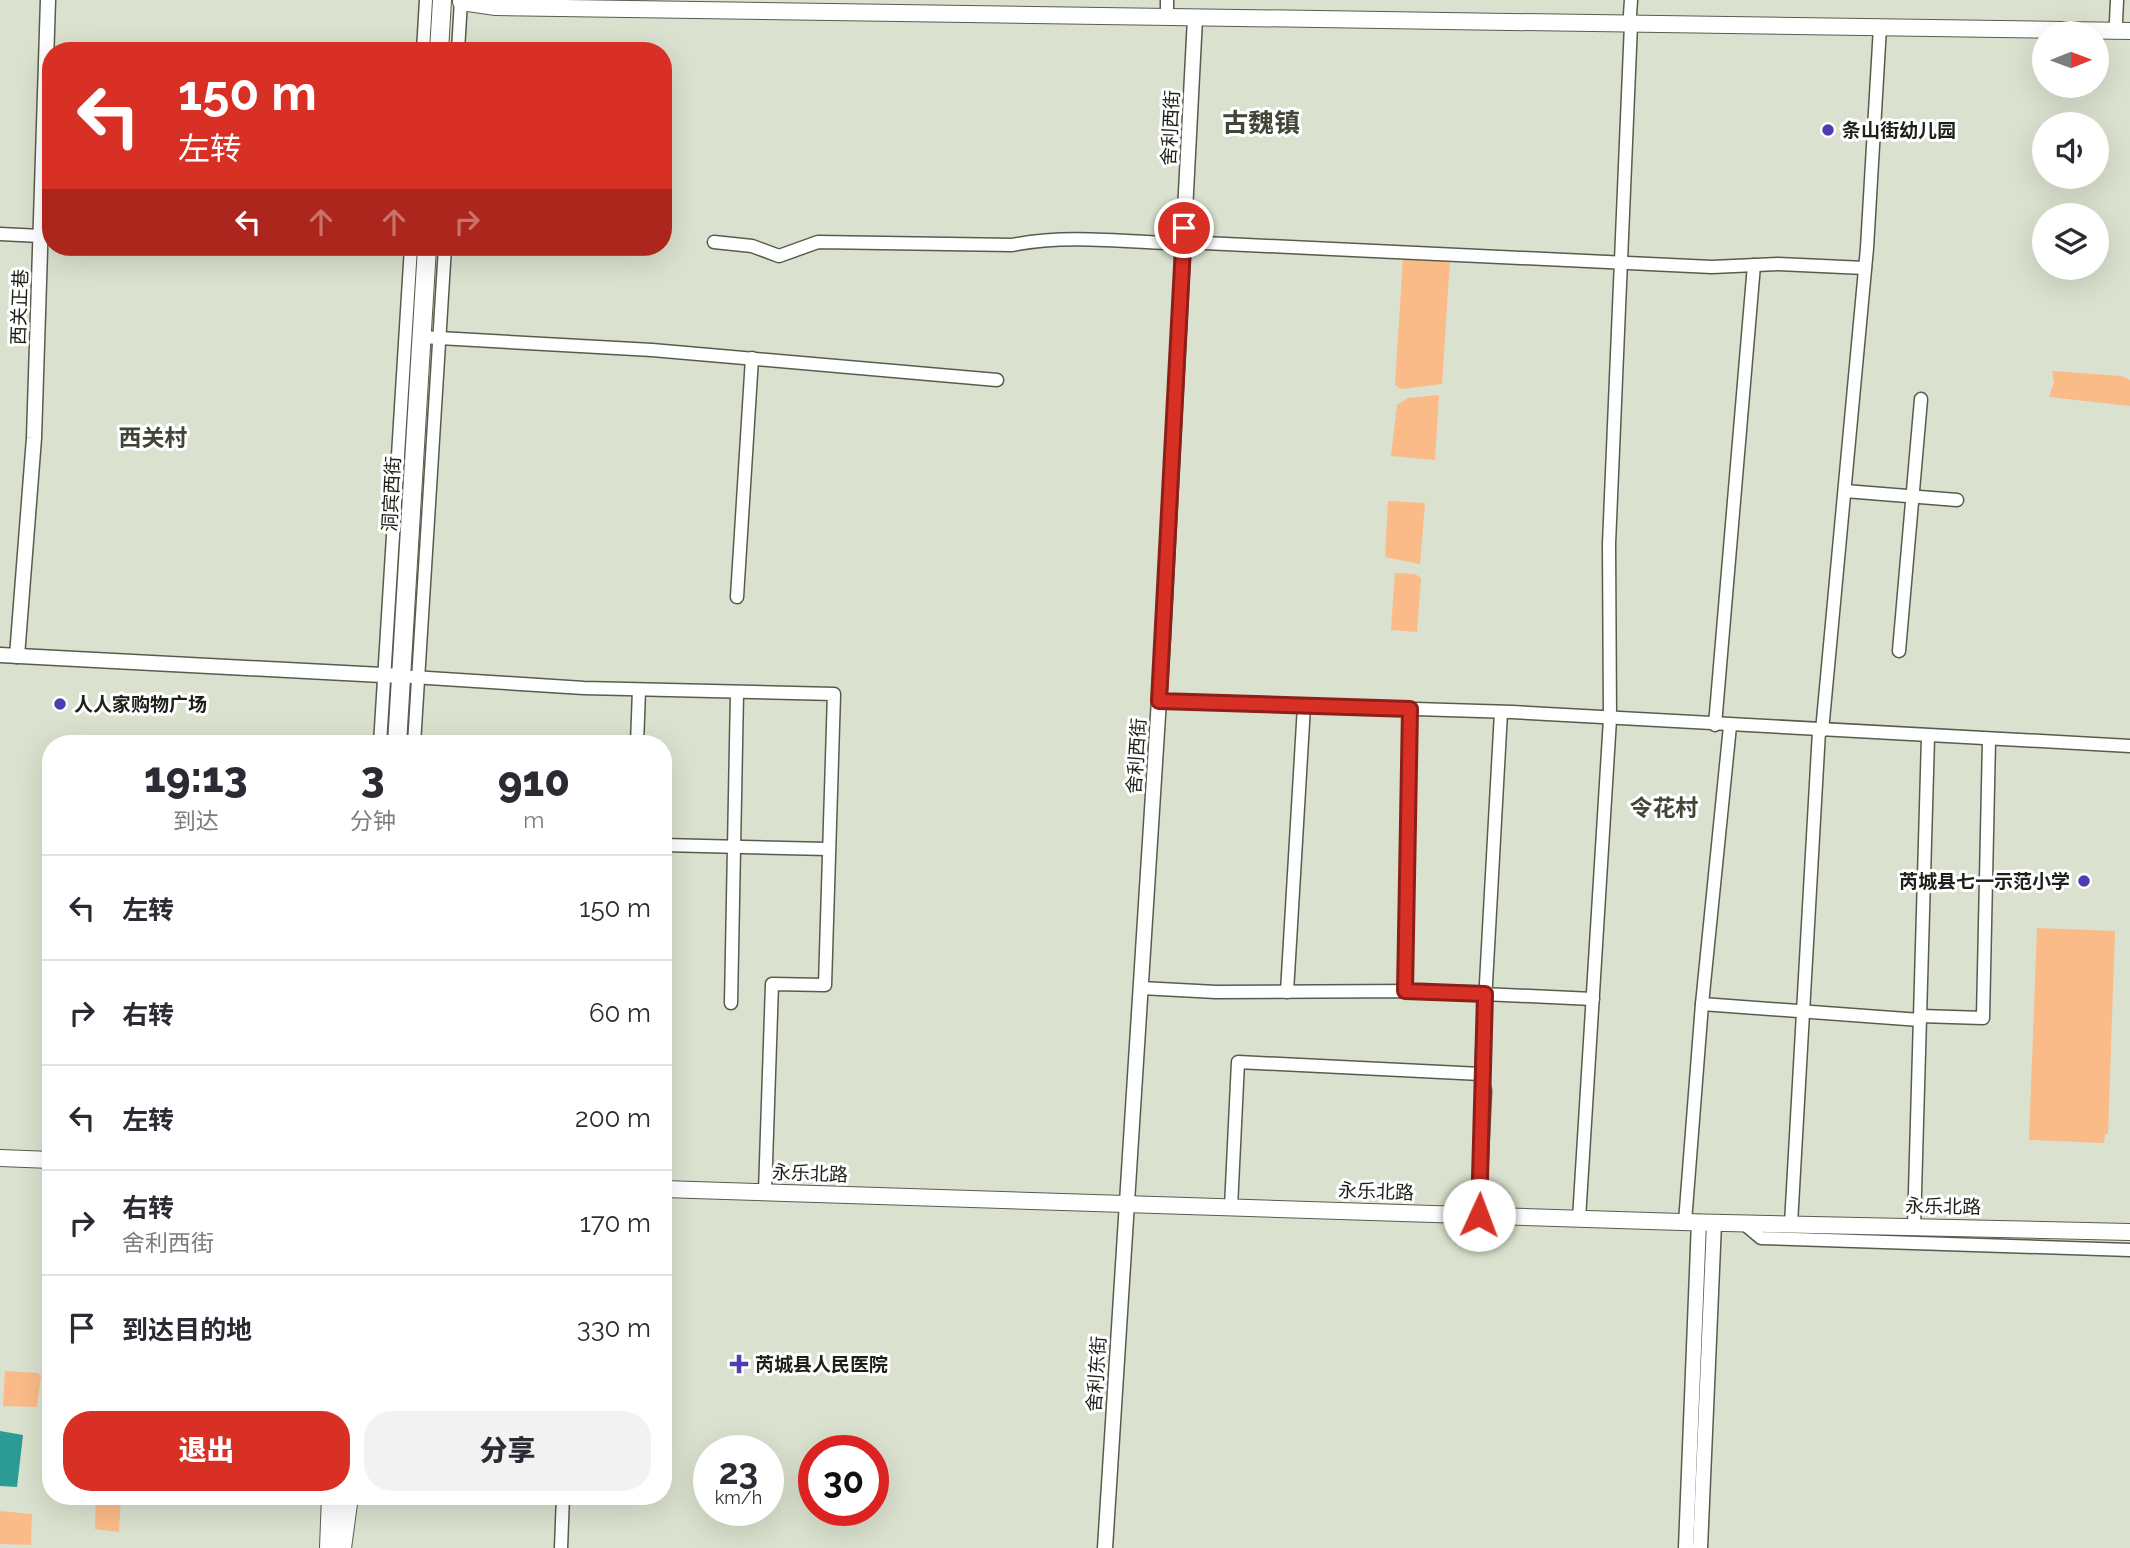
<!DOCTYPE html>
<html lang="zh">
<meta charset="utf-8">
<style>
:root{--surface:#fff;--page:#f2f2f3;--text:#2b2b33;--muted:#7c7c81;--line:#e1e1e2;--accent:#d93025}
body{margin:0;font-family:Raleway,"Noto Sans SC",sans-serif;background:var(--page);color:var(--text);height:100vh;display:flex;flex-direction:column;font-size:26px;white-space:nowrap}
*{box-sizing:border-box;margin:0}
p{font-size:23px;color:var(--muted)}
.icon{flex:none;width:38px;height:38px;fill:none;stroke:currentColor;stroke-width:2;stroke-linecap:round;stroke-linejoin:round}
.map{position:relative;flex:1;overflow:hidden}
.sheet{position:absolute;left:42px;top:735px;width:630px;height:770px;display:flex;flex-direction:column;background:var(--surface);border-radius:28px;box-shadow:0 7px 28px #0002}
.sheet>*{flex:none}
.top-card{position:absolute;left:42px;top:42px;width:630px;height:214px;border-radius:28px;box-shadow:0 7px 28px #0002;background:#d93025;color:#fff;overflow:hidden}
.needle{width:46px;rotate:89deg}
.tools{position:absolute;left:2032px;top:21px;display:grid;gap:14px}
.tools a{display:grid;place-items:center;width:77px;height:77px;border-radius:50%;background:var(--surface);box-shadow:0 7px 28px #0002;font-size:35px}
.speed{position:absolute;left:693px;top:1435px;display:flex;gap:14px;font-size:35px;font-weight:700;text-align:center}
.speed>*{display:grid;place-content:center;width:91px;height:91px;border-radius:50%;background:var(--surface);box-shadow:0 7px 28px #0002;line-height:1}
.speed small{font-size:18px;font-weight:400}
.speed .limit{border:10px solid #d22;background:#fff;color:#111}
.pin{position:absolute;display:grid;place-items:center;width:60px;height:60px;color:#fff;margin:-30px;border:4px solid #fff;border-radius:50%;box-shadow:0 2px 7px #0007}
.me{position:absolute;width:77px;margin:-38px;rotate:2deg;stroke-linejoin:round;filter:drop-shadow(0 0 5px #0008)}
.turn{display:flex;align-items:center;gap:24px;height:147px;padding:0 21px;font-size:32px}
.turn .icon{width:91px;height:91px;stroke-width:2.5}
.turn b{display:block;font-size:49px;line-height:60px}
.lanes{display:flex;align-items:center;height:66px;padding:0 21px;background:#0003;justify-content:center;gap:35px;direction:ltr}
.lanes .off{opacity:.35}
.eta{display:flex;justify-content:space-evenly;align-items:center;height:119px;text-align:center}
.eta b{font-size:42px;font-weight:800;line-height:49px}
.button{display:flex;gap:14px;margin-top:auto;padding:14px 21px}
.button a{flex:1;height:80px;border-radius:28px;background:var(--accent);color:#fff;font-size:28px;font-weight:800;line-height:80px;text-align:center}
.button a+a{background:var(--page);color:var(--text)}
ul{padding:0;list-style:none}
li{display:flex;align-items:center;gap:21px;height:105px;padding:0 21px;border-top:2px solid var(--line)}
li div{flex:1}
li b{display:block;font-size:26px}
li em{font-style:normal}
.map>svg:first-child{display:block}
</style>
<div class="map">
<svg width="2130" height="1548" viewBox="0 0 2130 1548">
<rect width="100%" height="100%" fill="#dae1ce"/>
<g fill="#fabb89">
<path d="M1403 258 1450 260 1442 384 1401 389 1395 385Z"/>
<path d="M2052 371 2121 376 2130 380V406L2049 397 2054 383Z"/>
<path d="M1439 395 1435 460 1391 456 1397 405 1408 398Z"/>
<path d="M1388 501 1425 503 1420 564 1385 557Z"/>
<path d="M1395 573 1415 574 1421 578 1417 632 1391 630Z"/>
<path d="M2037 928 2115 931 2108 1134H2105L2104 1143 2029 1140Z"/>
<path d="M5 1371 38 1373 41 1376 37 1407 3 1406Z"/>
<path d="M96 1496H121L119 1532 95 1529Z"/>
<path d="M0 1511 32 1514 31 1545 0 1544Z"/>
</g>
<path fill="#2c9b94" d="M0 1431 23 1435 17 1487 0 1486Z"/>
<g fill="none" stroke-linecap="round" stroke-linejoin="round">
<g stroke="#575d4d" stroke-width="15">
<g id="minor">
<path d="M1167 9V0"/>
<path d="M1630 15 1631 0"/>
<path d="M2116 22 2117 0"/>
<path d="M423 51 426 0"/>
<path d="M458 51 461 0"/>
<path d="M0 234 41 236"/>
<path d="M714 242 752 246 779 256 818 242 1012 245C1068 234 1126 242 1184 244"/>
<path d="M1184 242 1712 267 1778 264 1865 268"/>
<path d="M421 337 652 350 997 380"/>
<path d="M1845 491 1957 500"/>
<path d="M737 597 752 358"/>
<path d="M1899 651 1921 399"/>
<path d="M397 676 584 688 834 694 825 985 772 984 765 1192"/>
<path d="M1159 701 1512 712 2130 746"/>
<path d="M1715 725 1754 265"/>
<path d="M1822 731 1867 248 1880 27"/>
<path d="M380 744 411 247"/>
<path d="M414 744 445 247"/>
<path d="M637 744 639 690"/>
<path d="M663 845 827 849"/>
<path d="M1141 988 1216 992 1418 991 1593 999"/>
<path d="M1405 991 1410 709"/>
<path d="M1287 992 1304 706"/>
<path d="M731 1003 737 693"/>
<path d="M1702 1004 1920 1020"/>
<path d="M1920 1016 1983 1018 1989 740"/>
<path d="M1231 1207 1238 1062 1481 1074"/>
<path d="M1479 1215 1485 1091 1481 1074 1501 712"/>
<path d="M1579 1219 1610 719 1609 544 1631 24"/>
<path d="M1685 1222 1702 1004 1730 726"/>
<path d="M1743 1223 1761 1238 2130 1250"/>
<path d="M1791 1224 1819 731"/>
<path d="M1914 1227 1928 737"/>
<path d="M561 1548 563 1496"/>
</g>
</g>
<g stroke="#575d4d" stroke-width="17">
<g id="tertiary">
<path d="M0 655 401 676"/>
<path d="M17 656 34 438 48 0"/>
<path d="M1105 1548 1163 637 1195 18"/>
<path d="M1686 1548 1699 1222"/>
<path d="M1700 1548 1714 1223"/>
</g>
</g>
<g stroke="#575d4d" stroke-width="18">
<g id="secondary">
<path d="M461 2 496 7 2130 31"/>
<path d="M0 1158 51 1160"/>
<path d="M663 1189 1681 1222 2130 1232"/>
</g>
</g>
<g stroke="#575d4d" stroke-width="20">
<g id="primary">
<path d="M439 51 442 0"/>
<path d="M397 744 427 247"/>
<path d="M329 1548 331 1496"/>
<path d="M342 1548 349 1496"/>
</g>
</g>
<use href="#minor" stroke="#fff" stroke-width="12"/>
<use href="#tertiary" stroke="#fff" stroke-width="14"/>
<use href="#secondary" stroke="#fff" stroke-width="16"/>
<use href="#primary" stroke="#fff" stroke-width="18"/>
</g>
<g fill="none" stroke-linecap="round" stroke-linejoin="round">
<g stroke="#8d1f18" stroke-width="18">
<path id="route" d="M1184 228 1159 701 1410 709 1405 991 1485 994 1479 1215"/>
</g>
<use href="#route" stroke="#d93025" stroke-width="12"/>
</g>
<g fill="#513bb3" stroke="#fff" stroke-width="2.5">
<circle cx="1828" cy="130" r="7"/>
<circle cx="60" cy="704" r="7"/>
<circle cx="2084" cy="881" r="7"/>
<path d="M735.5 1353.5h7v7h7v7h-7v7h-7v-7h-7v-7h7z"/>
</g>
<g text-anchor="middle" stroke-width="6" stroke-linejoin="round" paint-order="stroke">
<g font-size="19" fill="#1d1f19" stroke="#fff">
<text transform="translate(1170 128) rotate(-87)" y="7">舍利西街</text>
<text transform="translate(19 307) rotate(-88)" y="7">西关正巷</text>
<text transform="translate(391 494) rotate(-87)" y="7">洞宾西街</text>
<text transform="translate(1136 756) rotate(-86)" y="7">舍利西街</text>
<text transform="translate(810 1173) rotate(2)" y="7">永乐北路</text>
<text transform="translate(1376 1191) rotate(2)" y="7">永乐北路</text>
<text transform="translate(1943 1206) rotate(1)" y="7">永乐北路</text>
<text transform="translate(1096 1374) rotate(-86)" y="7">舍利东街</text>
</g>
<g font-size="19" font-weight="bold" fill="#1d1f19" stroke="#fff" text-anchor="start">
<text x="1842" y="137">条山街幼儿园</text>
<text x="74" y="711">人人家购物广场</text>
<text x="2070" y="888" text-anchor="end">芮城县七一示范小学</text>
<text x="755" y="1371">芮城县人民医院</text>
</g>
<g font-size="23" font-weight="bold" fill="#414637" stroke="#fff">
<text x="153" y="446">西关村</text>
<text x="1664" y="816">令花村</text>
</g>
<g font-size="26" font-weight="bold" fill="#414637" stroke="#fff">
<text x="1261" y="132">古魏镇</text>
</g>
</g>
</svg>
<div class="tools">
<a><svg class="needle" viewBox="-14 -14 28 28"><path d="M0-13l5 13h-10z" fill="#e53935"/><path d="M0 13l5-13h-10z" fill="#7c7c81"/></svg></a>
<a><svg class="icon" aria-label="sound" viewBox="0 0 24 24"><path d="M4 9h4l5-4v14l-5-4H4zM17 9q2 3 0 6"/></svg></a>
<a><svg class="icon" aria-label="layers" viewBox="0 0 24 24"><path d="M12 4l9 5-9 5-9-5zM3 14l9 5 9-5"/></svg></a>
</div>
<div class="speed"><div>23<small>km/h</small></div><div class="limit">30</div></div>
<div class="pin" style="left:1184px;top:228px;background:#d93025"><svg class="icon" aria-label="arrive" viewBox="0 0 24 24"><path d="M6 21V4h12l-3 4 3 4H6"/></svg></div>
<svg class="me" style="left:1479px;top:1215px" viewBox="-20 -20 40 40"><circle r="19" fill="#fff"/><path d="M0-13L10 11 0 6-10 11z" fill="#d93025"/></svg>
<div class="top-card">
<div class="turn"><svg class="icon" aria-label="left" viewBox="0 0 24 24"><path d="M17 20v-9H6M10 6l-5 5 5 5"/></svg><div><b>150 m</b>左转</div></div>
<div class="lanes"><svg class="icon" aria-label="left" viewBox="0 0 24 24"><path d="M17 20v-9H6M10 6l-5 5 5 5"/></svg><svg class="icon off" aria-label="ahead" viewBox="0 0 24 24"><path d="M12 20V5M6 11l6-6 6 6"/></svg><svg class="icon off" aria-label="ahead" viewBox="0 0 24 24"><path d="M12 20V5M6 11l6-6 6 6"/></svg><svg class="icon off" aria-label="right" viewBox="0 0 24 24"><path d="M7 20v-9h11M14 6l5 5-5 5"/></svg></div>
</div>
<section class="sheet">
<div class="eta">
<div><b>19:13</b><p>到达</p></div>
<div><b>3</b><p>分钟</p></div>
<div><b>910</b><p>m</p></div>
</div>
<ul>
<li><svg class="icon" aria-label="left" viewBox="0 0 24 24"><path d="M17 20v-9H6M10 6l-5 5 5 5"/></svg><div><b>左转</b></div><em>150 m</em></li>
<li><svg class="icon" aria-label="right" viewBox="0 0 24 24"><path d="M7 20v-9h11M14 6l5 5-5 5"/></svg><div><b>右转</b></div><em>60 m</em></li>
<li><svg class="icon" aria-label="left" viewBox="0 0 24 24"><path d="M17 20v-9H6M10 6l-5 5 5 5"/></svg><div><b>左转</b></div><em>200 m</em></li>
<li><svg class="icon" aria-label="right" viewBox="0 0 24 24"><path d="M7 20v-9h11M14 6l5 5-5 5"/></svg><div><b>右转</b><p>舍利西街</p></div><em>170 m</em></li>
<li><svg class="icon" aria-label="arrive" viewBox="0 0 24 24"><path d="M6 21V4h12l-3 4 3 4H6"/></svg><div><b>到达目的地</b></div><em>330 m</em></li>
</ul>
<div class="button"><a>退出</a><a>分享</a></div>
</section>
</div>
